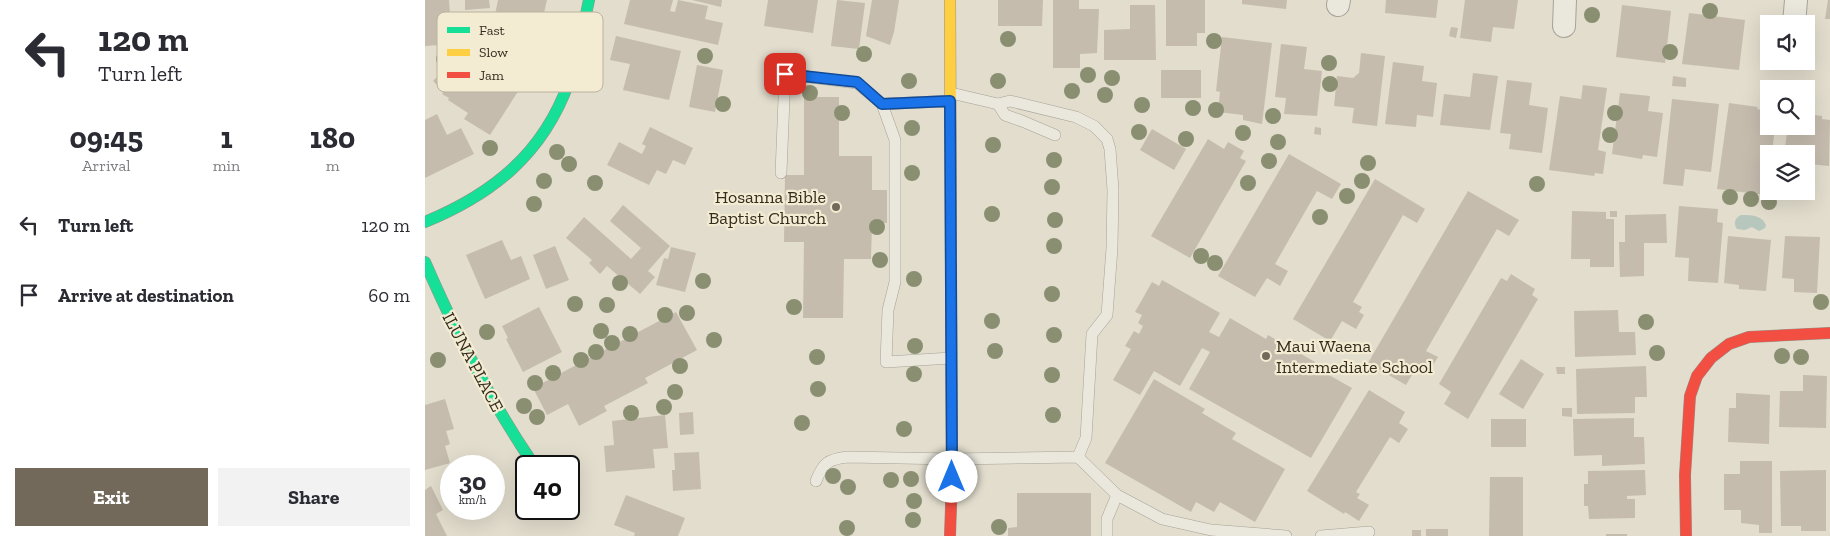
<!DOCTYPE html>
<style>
:root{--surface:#fff;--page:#f2f2f3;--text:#2b2b33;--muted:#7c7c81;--accent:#72695b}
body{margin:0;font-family:"Zilla Slab",serif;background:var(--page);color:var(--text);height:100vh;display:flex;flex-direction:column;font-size:19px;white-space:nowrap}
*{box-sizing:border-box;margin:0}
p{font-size:16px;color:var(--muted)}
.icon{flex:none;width:28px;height:28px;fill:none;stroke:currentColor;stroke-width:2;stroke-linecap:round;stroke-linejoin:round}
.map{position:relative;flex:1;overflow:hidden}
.side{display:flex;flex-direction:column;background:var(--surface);width:425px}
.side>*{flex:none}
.top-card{background:#fff;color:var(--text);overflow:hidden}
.buttons{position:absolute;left:1335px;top:15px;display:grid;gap:10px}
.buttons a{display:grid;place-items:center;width:55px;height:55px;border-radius:0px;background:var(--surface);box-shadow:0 5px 20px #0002;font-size:25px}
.speed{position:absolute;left:15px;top:455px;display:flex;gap:10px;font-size:25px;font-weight:700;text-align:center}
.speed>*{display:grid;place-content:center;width:65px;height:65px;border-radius:50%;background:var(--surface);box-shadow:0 5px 20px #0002;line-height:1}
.speed small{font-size:12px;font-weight:400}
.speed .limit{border:2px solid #111;border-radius:8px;background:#fff;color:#111}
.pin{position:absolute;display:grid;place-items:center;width:42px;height:42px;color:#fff;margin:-21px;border-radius:10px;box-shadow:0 2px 8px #0006}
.me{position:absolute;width:55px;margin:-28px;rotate:0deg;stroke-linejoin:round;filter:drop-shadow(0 0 4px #0008)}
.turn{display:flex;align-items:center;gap:18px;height:105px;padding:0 15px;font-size:22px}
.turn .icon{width:65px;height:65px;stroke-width:2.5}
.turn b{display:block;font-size:35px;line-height:42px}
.eta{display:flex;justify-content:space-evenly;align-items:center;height:85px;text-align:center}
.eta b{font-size:30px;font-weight:700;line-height:35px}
.cta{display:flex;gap:10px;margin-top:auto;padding:10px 15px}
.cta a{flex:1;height:58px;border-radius:0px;background:var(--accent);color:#fff;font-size:20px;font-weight:700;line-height:58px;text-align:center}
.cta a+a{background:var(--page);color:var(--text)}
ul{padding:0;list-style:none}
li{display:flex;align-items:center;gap:15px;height:70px;padding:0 15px}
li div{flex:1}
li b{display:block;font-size:19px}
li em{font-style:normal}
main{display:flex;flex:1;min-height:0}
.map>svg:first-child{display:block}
</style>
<main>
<section class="side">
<div class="top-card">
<div class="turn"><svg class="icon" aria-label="left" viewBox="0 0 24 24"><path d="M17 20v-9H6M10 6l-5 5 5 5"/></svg><div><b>120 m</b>Turn left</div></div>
</div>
<div class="eta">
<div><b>09:45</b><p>Arrival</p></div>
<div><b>1</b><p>min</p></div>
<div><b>180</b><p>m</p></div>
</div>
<ul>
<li><svg class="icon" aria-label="left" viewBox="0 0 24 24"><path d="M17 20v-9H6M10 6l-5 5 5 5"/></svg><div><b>Turn left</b></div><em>120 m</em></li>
<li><svg class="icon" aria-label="arrive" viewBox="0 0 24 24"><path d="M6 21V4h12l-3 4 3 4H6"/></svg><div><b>Arrive at destination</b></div><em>60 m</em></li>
</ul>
<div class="cta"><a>Exit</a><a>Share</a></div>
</section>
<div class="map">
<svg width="1405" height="536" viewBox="0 0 1405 536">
<rect width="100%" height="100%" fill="#e2ddcd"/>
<path fill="#b7c7be" d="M1316 215C1325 215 1337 215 1341 225L1340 228 1334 231 1327 227 1320 230 1312 229C1308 223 1310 218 1316 215Z"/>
<g fill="#c5bcae">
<path d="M0 0H24L27 44 0 46Z"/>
<path d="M40 0H64L65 8 40 10Z"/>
<path d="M73 0H122L113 38 67 29Z"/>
<path d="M205 0H248L245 11 250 12 253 0 283 6 280 19 298 23 293 45 199 24Z"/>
<path d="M267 0H297L296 7Z"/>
<path d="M343 0H393L388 33 339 26Z"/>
<path d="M412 0 440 3 434 49 406 46Z"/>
<path d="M447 0H474L469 32 465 45 441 36Z"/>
<path d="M573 0H618L617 26H573Z"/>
<path d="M628 0H654V9H674L672 53 655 54V68H628Z"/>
<path d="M741 0H780V33H772V46H741Z"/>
<path d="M817 0H862L861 9 817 4Z"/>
<path d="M961 0H1013L1011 18 960 13Z"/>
<path d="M1040 0H1093L1089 29 1068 27 1066 42 1035 38Z"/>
<path d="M1403 0H1405V19H1400Z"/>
<path d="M705 5H730L731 60H679V30L705 29Z"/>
<path d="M1197 5 1246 11 1240 63 1191 57Z"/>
<path d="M1264 13 1320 20 1314 70 1257 64Z"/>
<path d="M1026 27 1033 28 1031 38 1024 36Z"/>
<path d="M191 36 256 51 244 100 198 90 205 64 185 60Z"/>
<path d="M797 37 847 43 837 124 818 120V115L793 112 795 92 791 91Z"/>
<path d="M856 44 882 47 879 69 897 71 892 116 859 114 861 98 850 97Z"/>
<path d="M936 53 960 56 952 126 927 123 929 108 909 106 912 76 928 78 934 73Z"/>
<path d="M968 62 999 66 997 81 1012 83 1008 117 992 115 991 127 960 124Z"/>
<path d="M75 63 101 79 65 135 39 119 43 113 23 100 24 98 17 94 27 78 33 82 44 65 65 78Z"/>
<path d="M272 65 298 70 290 112 264 107Z"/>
<rect x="736" y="70" width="40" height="28"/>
<path d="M1048 73 1073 76 1065 130 1015 125 1019 94 1045 97Z"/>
<path d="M13 76 18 81 13 86 8 81Z"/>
<path d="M1248 76 1261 78V87L1247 86Z"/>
<path d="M1082 80 1107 83 1104 105 1123 108 1117 153 1084 149 1086 134 1075 133Z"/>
<path d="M1158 85 1182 88 1173 150 1181 152 1178 174 1170 173 1169 176 1124 170 1135 96 1156 99Z"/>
<path d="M1195 93 1225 96 1223 111 1238 113 1232 157 1218 155 1217 159 1187 154Z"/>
<path d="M379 97H414V156H447V190H462V223H447L446 259H419L418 318H378L379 242H359L360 175H379Z"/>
<path d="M1247 99 1294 104 1286 172 1260 169 1258 186 1238 184Z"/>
<path d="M1304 103 1333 107 1332 109 1344 111V126H1350L1347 154H1344V175L1341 195 1292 189Z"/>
<path d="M12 114 22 135 36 128 49 154 0 178V120Z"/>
<path d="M1381 114 1397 116V119L1405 120 1404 166 1384 164 1382 173 1381 154H1359L1363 126H1381Z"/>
<path d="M225 127 268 148 260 165 248 160 241 174 232 170 224 185 182 165 194 142 217 154 221 146 217 144Z"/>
<path d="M890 127 896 128V135L889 134Z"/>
<path d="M727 129 761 149 749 170 715 150Z"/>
<path d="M783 139 799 149 803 142 819 151 815 158 821 161 765 258 726 236Z"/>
<path d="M864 154 916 184 907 199 892 191 850 264 863 271 855 286 842 278 830 297 793 276Z"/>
<path d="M950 179 1000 209 992 223 978 215 928 302 937 307 934 312 939 315 931 329 917 321 905 341 868 319Z"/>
<path d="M1043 191 1094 220 1084 236 1072 229 1001 351 1013 357 1004 372 992 366 981 385 943 363Z"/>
<path d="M198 205 245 246 223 271 230 277 215 294 182 266 175 274 164 263 167 260 141 238 159 217 206 259 216 248 185 221Z"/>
<path d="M1254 206 1293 209 1292 222 1298 223 1293 283 1263 281 1264 258 1250 257Z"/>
<path d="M1147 211 1181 212V219H1189V267H1165V259H1146Z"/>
<rect x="1185" y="211" width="7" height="6"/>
<path d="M1241 214 1242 243H1219V276L1195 277 1194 242H1200V215Z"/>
<path d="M1303 236 1346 240 1341 291 1314 289V285L1299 283Z"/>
<path d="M1360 236 1395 237 1392 293 1369 292V279L1357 278Z"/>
<path d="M77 240 86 260 96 256 105 279 60 299 41 255Z"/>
<path d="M130 246 144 280 121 289 108 255Z"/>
<path d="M246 247 271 253 260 292 231 285 239 258 243 259Z"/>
<path d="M1086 274 1110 289 1107 295 1113 299 1043 419 1019 404 1026 392 1014 384 1076 278 1082 281Z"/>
<path d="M737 280 795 313 784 332 794 337 805 318 841 339 843 335 890 362 888 366 927 388 886 458 764 389 785 352 777 348 755 386 729 371 715 395 688 380 706 349 700 346 709 331 714 334 718 326 713 323 717 315 710 312 727 282 734 286Z"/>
<path d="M114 307 137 352 98 372 81 339 83 338 77 326Z"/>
<path d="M1193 310 1194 332H1210L1211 355 1150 357 1149 311Z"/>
<path d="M251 312 272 350 220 378 223 383 179 406 182 411 154 426 143 404 122 415 108 388Z"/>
<path d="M1096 359 1119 374 1098 409 1074 394Z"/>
<path d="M1221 366 1222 397H1210V413L1152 414 1151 369Z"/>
<path d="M1131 367H1140V374H1132Z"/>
<path d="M1378 375 1402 376 1401 428 1354 427 1355 391H1378Z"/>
<path d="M729 379 780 409 777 413 811 433 807 439 860 469 830 522 795 502 789 512 771 502 766 512 680 463Z"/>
<path d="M944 390 980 412 974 423 983 429 974 443 965 437 931 492 935 494 932 498 944 505 934 521 920 512 919 514 882 491Z"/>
<path d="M1311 393 1345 395 1344 444 1303 442 1304 408H1311Z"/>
<path d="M20 399 29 429 21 431 25 444 20 446 25 463 0 470V405Z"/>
<path d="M1137 408H1147V417L1137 416Z"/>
<path d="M268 412 269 434 255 435 254 413Z"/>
<path d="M240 415 243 448 228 449 230 468 181 472 179 446 189 445 187 421Z"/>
<path d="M1209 418V437H1219L1220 464 1177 466V455L1149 456 1148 419Z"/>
<rect x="1066" y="419" width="35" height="28"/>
<path d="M274 452 276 489 248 491 247 470H250L249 453Z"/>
<path d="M1315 461H1347V533H1334V525L1316 523V510H1299V474H1315Z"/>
<path d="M1220 470 1221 495 1202 496V499H1210V518L1164 519 1163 506H1159V484H1163V471Z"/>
<path d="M1401 470V531H1376V526H1356L1355 471Z"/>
<path d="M1065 477H1098V536H1064Z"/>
<path d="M6 486 18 510 11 514 22 536H0V490Z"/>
<path d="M592 493H666V536H583V528L592 527Z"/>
<path d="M201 495 260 518 253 536H209L210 533 189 525Z"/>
<rect x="1001" y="529" width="22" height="7"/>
<rect x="987" y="530" width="9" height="6"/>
<rect x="1181" y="534" width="21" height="2"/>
</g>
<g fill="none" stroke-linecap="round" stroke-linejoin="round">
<g stroke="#a7a296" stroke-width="12">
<g id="lane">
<path d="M526 93 573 104 585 101 651 117 669 126 682 139 685 149 688 190 687 248 682 315 667 334 661 438 653 457"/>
<path d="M525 101 457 104 470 140V282L463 310 461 362 526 358"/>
<path d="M573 104 580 115 597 121 630 135"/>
<path d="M356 173 360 74 432 83 457 104"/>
<path d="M391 481C398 463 403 459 423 457L527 459 653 457 692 495 737 519 786 530 861 536"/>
<path d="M682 536V519L692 495"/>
<path d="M896 536 944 532"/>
</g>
</g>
<g stroke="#a7a296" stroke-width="24">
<g id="street">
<path d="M913 5 914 0"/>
<path d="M1369 24 1371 0"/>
<path d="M1139 26 1140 0"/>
</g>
</g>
<g stroke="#979186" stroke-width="12">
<g id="fast">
<path d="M0 222C68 194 118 154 144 82 153 56 158 28 164 0"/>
<path d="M0 262C30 331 63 397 105 459"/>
</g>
</g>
<g stroke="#979186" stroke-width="12">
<path id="slow" d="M525 0 526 263"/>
</g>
<g stroke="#979186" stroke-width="12">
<g id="jam">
<path d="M525 536 527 477 526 263"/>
<path d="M1261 536 1260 475 1265 396 1272 376 1286 358 1304 344 1324 337 1405 333"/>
</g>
</g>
<use href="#lane" stroke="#eae7dd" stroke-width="11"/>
<use href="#street" stroke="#eae7dd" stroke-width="22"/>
<use href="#fast" stroke="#16e098" stroke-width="11"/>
<use href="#slow" stroke="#ffcf43" stroke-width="11"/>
<use href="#jam" stroke="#f24e42" stroke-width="11"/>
</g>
<g fill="#8a8f72">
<circle cx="1285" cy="11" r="8"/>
<circle cx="1167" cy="15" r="8"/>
<circle cx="583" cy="39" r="8"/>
<circle cx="789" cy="41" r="8"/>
<circle cx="1245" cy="52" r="8"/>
<circle cx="439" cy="54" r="8"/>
<circle cx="280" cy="56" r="8"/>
<circle cx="19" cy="59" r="8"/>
<circle cx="904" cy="63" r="8"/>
<circle cx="663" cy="75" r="8"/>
<circle cx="687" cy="78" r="8"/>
<circle cx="484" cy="81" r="8"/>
<circle cx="573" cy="81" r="8"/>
<circle cx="905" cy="84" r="8"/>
<circle cx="647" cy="91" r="8"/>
<circle cx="385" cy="93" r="8"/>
<circle cx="680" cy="95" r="8"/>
<circle cx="298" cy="104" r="8"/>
<circle cx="717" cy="105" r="8"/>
<circle cx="768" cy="108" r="8"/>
<circle cx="791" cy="110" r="8"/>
<circle cx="417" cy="113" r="8"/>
<circle cx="1190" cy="113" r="8"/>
<circle cx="848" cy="116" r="8"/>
<circle cx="487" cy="128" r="8"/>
<circle cx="714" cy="132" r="8"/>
<circle cx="818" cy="133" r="8"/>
<circle cx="1185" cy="135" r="8"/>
<circle cx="761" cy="139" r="8"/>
<circle cx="853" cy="142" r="8"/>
<circle cx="568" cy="145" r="8"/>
<circle cx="65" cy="148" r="8"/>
<circle cx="132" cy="152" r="8"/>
<circle cx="629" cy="160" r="8"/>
<circle cx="844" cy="161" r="8"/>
<circle cx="943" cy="163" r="8"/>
<circle cx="144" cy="164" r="8"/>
<circle cx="487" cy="173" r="8"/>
<circle cx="119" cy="181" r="8"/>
<circle cx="937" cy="181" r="8"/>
<circle cx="170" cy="183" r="8"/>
<circle cx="823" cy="183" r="8"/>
<circle cx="1112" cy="184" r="8"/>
<circle cx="627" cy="187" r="8"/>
<circle cx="922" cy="196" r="8"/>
<circle cx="1305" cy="197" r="8"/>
<circle cx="1326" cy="199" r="8"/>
<circle cx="1344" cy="202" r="8"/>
<circle cx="109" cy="204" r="8"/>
<circle cx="567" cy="214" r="8"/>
<circle cx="895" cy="217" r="8"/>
<circle cx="630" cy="220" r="8"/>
<circle cx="452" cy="227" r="8"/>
<circle cx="629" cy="246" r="8"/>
<circle cx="776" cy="256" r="8"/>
<circle cx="455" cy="260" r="8"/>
<circle cx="790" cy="263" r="8"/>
<circle cx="489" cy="279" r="8"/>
<circle cx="278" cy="281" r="8"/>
<circle cx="195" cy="283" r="8"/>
<circle cx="627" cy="294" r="8"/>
<circle cx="1396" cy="302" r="8"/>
<circle cx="150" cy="304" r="8"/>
<circle cx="182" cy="305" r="8"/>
<circle cx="369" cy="307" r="8"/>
<circle cx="262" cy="313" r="8"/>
<circle cx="240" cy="315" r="8"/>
<circle cx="567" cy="321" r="8"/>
<circle cx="1221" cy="322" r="8"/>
<circle cx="176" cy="331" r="8"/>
<circle cx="62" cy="332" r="8"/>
<circle cx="205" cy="334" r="8"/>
<circle cx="629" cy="335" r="8"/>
<circle cx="289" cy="340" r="8"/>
<circle cx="187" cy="343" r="8"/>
<circle cx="490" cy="346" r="8"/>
<circle cx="570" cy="351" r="8"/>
<circle cx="171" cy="352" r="8"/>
<circle cx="1232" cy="353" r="8"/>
<circle cx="1357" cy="356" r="8"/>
<circle cx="392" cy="357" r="8"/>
<circle cx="1376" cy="357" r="8"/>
<circle cx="13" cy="360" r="8"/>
<circle cx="156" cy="360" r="8"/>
<circle cx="255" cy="366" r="8"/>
<circle cx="128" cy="373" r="8"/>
<circle cx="489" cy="374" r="8"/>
<circle cx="627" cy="375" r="8"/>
<circle cx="110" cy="383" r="8"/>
<circle cx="393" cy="389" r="8"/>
<circle cx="250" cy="392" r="8"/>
<circle cx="99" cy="406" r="8"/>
<circle cx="239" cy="407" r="8"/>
<circle cx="206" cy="413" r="8"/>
<circle cx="628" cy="415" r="8"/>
<circle cx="112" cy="417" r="8"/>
<circle cx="377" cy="423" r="8"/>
<circle cx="479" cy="429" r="8"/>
<circle cx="408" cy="476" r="8"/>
<circle cx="486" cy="479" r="8"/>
<circle cx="466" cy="480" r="8"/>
<circle cx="423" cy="487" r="8"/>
<circle cx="489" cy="501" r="8"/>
<circle cx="488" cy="520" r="8"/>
<circle cx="574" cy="527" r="8"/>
<circle cx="422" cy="528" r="8"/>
</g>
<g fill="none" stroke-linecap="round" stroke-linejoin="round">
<g stroke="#114b97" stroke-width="12">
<path id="route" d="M360 74 432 82 457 104 525 101 527 477"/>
</g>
<use href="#route" stroke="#1a73e8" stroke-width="9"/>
</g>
<g fill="#72695b" stroke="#f3ecd3" stroke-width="2">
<circle cx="411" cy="207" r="5"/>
<circle cx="841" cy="356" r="5"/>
</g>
<g text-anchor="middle" stroke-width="4.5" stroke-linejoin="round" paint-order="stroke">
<g font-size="18" fill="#352b1e" stroke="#f3ecd3" text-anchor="end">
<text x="401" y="203">Hosanna Bible<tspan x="401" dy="21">Baptist Church</tspan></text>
<text x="851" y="352" text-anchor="start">Maui Waena<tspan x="851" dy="21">Intermediate School</tspan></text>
</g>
<g font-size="18" fill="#352b1e" stroke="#f3ecd3">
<text transform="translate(48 362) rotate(62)" y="6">ILUNA PLACE</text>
</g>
</g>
<rect x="12" y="12" width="166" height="80" rx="8" fill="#f3ecd3" stroke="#bab29d" stroke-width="1"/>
<rect x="22" y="27" width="23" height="6" fill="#16e098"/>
<rect x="22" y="49" width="23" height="7" fill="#ffcf43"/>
<rect x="22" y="72" width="23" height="6" fill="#f24e42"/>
<g font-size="14" fill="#352b1e">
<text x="54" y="35">Fast</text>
<text x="54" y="57">Slow</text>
<text x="54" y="80">Jam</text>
</g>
</svg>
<div class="buttons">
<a><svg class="icon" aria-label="sound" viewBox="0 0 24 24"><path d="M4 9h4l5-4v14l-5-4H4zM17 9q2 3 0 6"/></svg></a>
<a><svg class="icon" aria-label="search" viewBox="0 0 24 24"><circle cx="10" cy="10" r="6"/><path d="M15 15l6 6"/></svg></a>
<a><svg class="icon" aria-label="layers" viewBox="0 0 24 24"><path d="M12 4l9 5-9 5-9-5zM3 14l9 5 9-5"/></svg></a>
</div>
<div class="speed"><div>30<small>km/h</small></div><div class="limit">40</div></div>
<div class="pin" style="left:360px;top:74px;background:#d93025"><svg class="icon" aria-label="arrive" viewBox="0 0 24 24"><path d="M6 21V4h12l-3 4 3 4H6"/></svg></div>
<svg class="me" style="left:527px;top:477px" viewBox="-20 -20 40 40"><circle r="19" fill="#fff"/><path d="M0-13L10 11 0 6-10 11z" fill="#1a73e8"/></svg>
</div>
</main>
